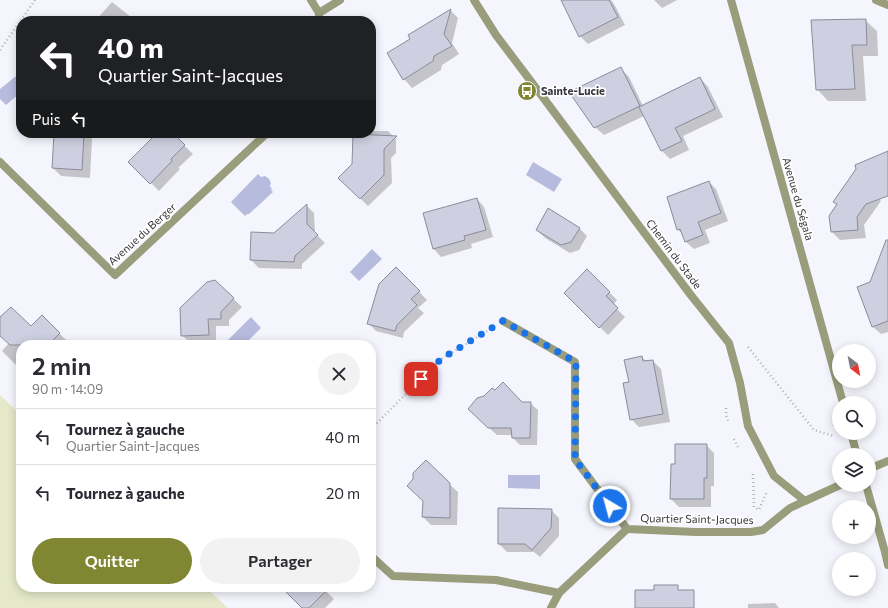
<!DOCTYPE html>
<html lang="fr">
<meta charset="utf-8">
<style>
:root{--surface:#fff;--page:#f2f2f3;--text:#2b2b33;--muted:#7c7c81;--line:#e1e1e2;--accent:#808631}
body{margin:0;font-family:Commissioner,sans-serif;background:var(--page);color:var(--text);height:100vh;display:flex;flex-direction:column;font-size:15px;white-space:nowrap}
*{box-sizing:border-box;margin:0}
p{font-size:13px;color:var(--muted)}
.icon{flex:none;width:22px;height:22px;fill:none;stroke:currentColor;stroke-width:2;stroke-linecap:round;stroke-linejoin:round}
.map{position:relative;flex:1;overflow:hidden}
.drawer{position:absolute;left:16px;top:340px;width:360px;height:252px;display:flex;flex-direction:column;background:var(--surface);border-radius:16px;box-shadow:0 2px 10px #0003}
.drawer>*{flex:none}
.hud{position:absolute;left:16px;top:16px;width:360px;height:122px;border-radius:16px;box-shadow:0 2px 10px #0003;background:#202124;color:#fff;overflow:hidden}
.needle{width:26px;rotate:148deg}
.fabs{position:absolute;left:832px;top:344px;display:grid;gap:8px}
.fabs a{display:grid;place-items:center;width:44px;height:44px;border-radius:50%;background:var(--surface);box-shadow:0 2px 10px #0003;font-size:20px}
.pin{position:absolute;display:grid;place-items:center;width:34px;height:34px;color:#fff;margin:-17px;border-radius:8px;box-shadow:0 2px 6px #0006}
.me{position:absolute;width:44px;margin:-22px;rotate:323deg;stroke-linejoin:round;filter:drop-shadow(0 0 3px #0008)}
.turn{display:flex;align-items:center;gap:14px;height:84px;padding:0 16px;font-size:18px}
.turn .icon{width:52px;height:52px;stroke-width:2.5}
.turn b{display:block;font-size:28px;line-height:34px}
.then{display:flex;align-items:center;height:38px;padding:0 16px;background:#0003;gap:8px;font-size:15px}
.round{display:grid;place-items:center;flex:none;width:42px;height:42px;border-radius:21px;background:var(--page)}
.head{display:flex;align-items:center;justify-content:space-between;height:68px;padding:0 16px}
h1{font-size:24px;font-weight:600;line-height:30px}
.primary-button{display:flex;gap:8px;margin-top:auto;padding:8px 16px}
.primary-button a{flex:1;height:46px;border-radius:24px;background:var(--accent);color:#fff;font-size:16px;font-weight:600;line-height:46px;text-align:center}
.primary-button a+a{background:var(--page);color:var(--text)}
ul{padding:0;list-style:none}
li{display:flex;align-items:center;gap:12px;height:56px;padding:0 16px;border-top:1px solid var(--line)}
li div{flex:1}
li b{display:block;font-size:15px}
li em{font-style:normal}
.map>svg:first-child{display:block}
</style>
<div class="map">
<svg width="888" height="608" viewBox="0 0 888 608">
<rect width="100%" height="100%" fill="#f5f6fd"/>
<path fill="#e5e9ca" d="M0 395 21 415V587H205L228 608H0Z"/>
<g fill="#b7bbdd">
<path d="M21 72V92L6 105 0 99V89Z"/>
<path d="M533 162 562 179 554 192 526 175Z"/>
<path d="M258 174 261 177 265 176 269 179 271 183 270 186 272 189 271 190 273 192 249 214H247L245 216 231 202Z"/>
<path d="M372 249 382 259 359 281 350 272Z"/>
<path d="M251 317 261 328 244 345H228L226 342Z"/>
<path d="M508 475H540V489L508 488Z"/>
</g>
<g fill="#0003">
<path d="M576 0H611L614 4 625 25 588 44 580 36Z"/>
<path d="M654 0H677L662 8Z"/>
<path d="M112 2 136 21H90L96 20Z"/>
<path d="M450 10 458 18 452 43 459 54 442 65 441 70 412 88 404 79 388 53 411 39Z"/>
<path d="M865 20 877 31 878 56H863L866 101H828L817 89Z"/>
<path d="M621 69 629 77 643 106 700 78 708 87 723 117 683 136 689 150 670 159 662 151 644 116 604 135 595 127Z"/>
<path d="M371 131H388L396 139V153L391 158 392 183 368 206 340 178 353 165 366 135 368 133H371Z"/>
<path d="M51 133H86L92 139 90 178 61 176 53 168 55 137Z"/>
<path d="M159 133H171L193 154 178 168 180 169 159 191 130 162Z"/>
<path d="M709 182 716 189 728 221 705 230 710 243 694 249 686 242 683 234 678 230Z"/>
<path d="M873 194 881 201 864 225 866 238 840 240 832 232 838 205 835 202Z"/>
<path d="M477 199 484 207 493 237 471 244 472 248 441 257 434 249 424 214Z"/>
<path d="M307 206 314 213 315 233 325 243 302 264V269L259 268 251 260 275 234Z"/>
<path d="M579 228 587 236 579 250 570 253 545 238 537 230Z"/>
<path d="M396 268 427 300 418 308 424 313 404 332 403 338 376 331 368 323Z"/>
<path d="M587 270 617 300 613 305 625 317 608 335 565 293Z"/>
<path d="M888 272V332L881 334 873 327 871 283Z"/>
<path d="M215 281 242 307 229 320V326H216V343H190L182 335Z"/>
<path d="M0 316H2L31 328 42 316 67 341 64 345H21V370L2 351 9 343 0 335Z"/>
<path d="M642 357 647 362 653 361 661 369 670 422 639 427 631 419 630 383Z"/>
<path d="M522 403H530L538 410 537 445H520L513 438V435H497L476 416Z"/>
<path d="M706 445 714 453V486H711V507H679L671 499 676 465Z"/>
<path d="M449 484 458 492 457 525H431L423 517Z"/>
<path d="M551 510 559 518V536L540 557 534 552H507L499 544Z"/>
<path d="M322 587 334 599 325 608H303Z"/>
<path d="M775 603 779 608H739H748V604Z"/>
</g>
<g fill="#ced0e1" stroke="#8a8c9b">
<path d="M561 0H609L618 17 579 37Z"/>
<path d="M451 9 444 34 452 46 434 56 433 61 403 80 387 53 410 39 408 35Z"/>
<path d="M866 19 867 45H852L855 89 816 90 811 20Z"/>
<path d="M621 67 640 106 594 128 569 92Z"/>
<path d="M700 77 715 109 675 128 682 141 661 151 639 107Z"/>
<path d="M54 133H84L82 170 52 168Z"/>
<path d="M157 133H173L185 145 171 159 172 161 150 184 128 162Z"/>
<path d="M353 134 397 136 384 149V175L360 199 338 178 352 164Z"/>
<path d="M888 151V196L866 204 857 217 858 230 831 232 829 216 837 204 833 202 856 169 855 165Z"/>
<path d="M709 181 721 213 698 222 703 235 685 242 680 229 677 230 667 197Z"/>
<path d="M477 198 486 230 464 236 465 240 433 249 423 213Z"/>
<path d="M307 204V224L318 235 295 256 294 262 250 260 251 232 274 233Z"/>
<path d="M548 208 580 228 571 242 561 245 536 230Z"/>
<path d="M886 240H888V321L872 327 857 287 870 282Z"/>
<path d="M396 267 420 291 411 299 417 305 397 325 395 331 367 324 379 284Z"/>
<path d="M587 269 610 292 606 296 618 308 599 328 564 293Z"/>
<path d="M215 280 234 298 221 312V319H208L209 335 181 336 180 308 207 282Z"/>
<path d="M11 307 31 326 42 315 60 333 49 344 50 345H10L0 336V317Z"/>
<path d="M642 356 643 361 653 360 663 414 630 420 623 383 629 382 624 360Z"/>
<path d="M503 382 522 402H531L530 438H512L511 428H488L468 409 477 398 484 396 492 388 495 390Z"/>
<path d="M675 444H707V478H704V499H670L671 464H675Z"/>
<path d="M426 460 450 483V518L422 517 423 501 407 486 413 479V473Z"/>
<path d="M498 508 552 509 551 528 532 550 525 544H498Z"/>
<path d="M654 585H678V590H694V608H635V590H654Z"/>
<path d="M281 587H330L309 608H302Z"/>
</g>
<g fill="none" stroke-linecap="round" stroke-linejoin="round">
<g stroke="#b3b4bb" stroke-width="2.5" stroke-dasharray="1 3" stroke-linecap="butt">
<path d="M0 50 35 0"/>
<path d="M748 347 814 430 834 436"/>
<path d="M726 408V415L728 421"/>
<path d="M833 417 834 428"/>
<path d="M371 429 441 359 489 330"/>
<path d="M734 439 739 449"/>
<path d="M753 474 754 507 759 510 767 491"/>
</g>
<path stroke="#999d7b" stroke-width="8" d="M876 0 888 5"/>
<g stroke="#999d7b" stroke-width="8">
<path d="M311 0 319 13"/>
<path d="M474 0 496 35 542 96 690 294 729 343 740 383 748 426 774 476 805 501 840 485"/>
<path d="M319 21V13L340 0"/>
<path d="M0 162 115 275 267 133"/>
<path d="M503 321 575 362V459L627 529 696 532H751L763 530 790 508 805 501"/>
<path d="M869 469 888 461"/>
<path d="M371 556 393 576 496 580 559 593 627 529"/>
<path d="M551 608 559 593"/>
</g>
<g stroke="#999d7b" stroke-width="8">
<path d="M731 0 843 403"/>
<path d="M851 433 857 455"/>
<path d="M866 485 885 552 888 565"/>
</g>
</g>
<g fill="none" stroke-linecap="round" stroke-linejoin="round">
<path stroke="#1a73e8" stroke-width="7" stroke-dasharray="0 12.6" d="M421 379 441 359 503 321 576 362 575 459 610 506"/>
</g>
<defs>
<g id="bus-disc" transform="scale(1)"><circle r="9.5" fill="#808631" stroke="#fff"/><path d="M-5-6H5V4H4V6H2V4H-2V6H-4V4H-5ZM-3.5-4V0h7V-4ZM-3.5 1.2v1.5H-2V1.2ZM2 1.2v1.5H3.5V1.2Z" fill="#fff"/></g>
</defs>
<g fill-rule="evenodd">
<use href="#bus-disc" x="527" y="91"/>
</g>
<g text-anchor="middle" stroke-width="3.5" stroke-linejoin="round" paint-order="stroke">
<g font-size="11" font-weight="bold" fill="#37383e" stroke="#fff" text-anchor="start">
<text x="541" y="95">Sainte-Lucie</text>
</g>
<g font-size="11" fill="#37383e" stroke="#fff">
<text transform="translate(798 199) rotate(74)" y="4">Avenue du Ségala</text>
<text transform="translate(142 234) rotate(-42)" y="4">Avenue du Berger</text>
<text transform="translate(674 254) rotate(53)" y="4">Chemin du Stade</text>
<text transform="translate(697 519) rotate(1)" y="4">Quartier Saint-Jacques</text>
</g>
</g>
</svg>
<div class="fabs">
<a><svg class="needle" viewBox="-14 -14 28 28"><path d="M0-13l5 13h-10z" fill="#e53935"/><path d="M0 13l5-13h-10z" fill="#7c7c81"/></svg></a>
<a><svg class="icon" aria-label="search" viewBox="0 0 24 24"><circle cx="10" cy="10" r="6"/><path d="M15 15l6 6"/></svg></a>
<a><svg class="icon" aria-label="layers" viewBox="0 0 24 24"><path d="M12 4l9 5-9 5-9-5zM3 14l9 5 9-5"/></svg></a>
<a>+</a>
<a>−</a>
</div>
<div class="pin" style="left:421px;top:379px;background:#d93025"><svg class="icon" aria-label="arrive" viewBox="0 0 24 24"><path d="M6 21V4h12l-3 4 3 4H6"/></svg></div>
<svg class="me" style="left:610px;top:506px" viewBox="-20 -20 40 40"><circle r="17" fill="#1a73e8" stroke="#fff" stroke-width="3"/><path d="M0-11L8 9 0 5-8 9z" fill="#fff"/></svg>
<div class="hud">
<div class="turn"><svg class="icon" aria-label="left" viewBox="0 0 24 24"><path d="M17 20v-9H6M10 6l-5 5 5 5"/></svg><div><b>40 m</b>Quartier Saint-Jacques</div></div>
<div class="then">Puis<svg class="icon" aria-label="left" viewBox="0 0 24 24"><path d="M17 20v-9H6M10 6l-5 5 5 5"/></svg></div>
</div>
<section class="drawer">
<div class="head"><div><h1>2 min</h1><p>90 m · 14:09</p></div><a class="round"><svg class="icon" aria-label="close" viewBox="0 0 24 24"><path d="M6 6l12 12M18 6L6 18"/></svg></a></div>
<ul>
<li><svg class="icon" aria-label="left" viewBox="0 0 24 24"><path d="M17 20v-9H6M10 6l-5 5 5 5"/></svg><div><b>Tournez à gauche</b><p>Quartier Saint-Jacques</p></div><em>40 m</em></li>
<li><svg class="icon" aria-label="left" viewBox="0 0 24 24"><path d="M17 20v-9H6M10 6l-5 5 5 5"/></svg><div><b>Tournez à gauche</b></div><em>20 m</em></li>
</ul>
<div class="primary-button"><a>Quitter</a><a>Partager</a></div>
</section>
</div>
